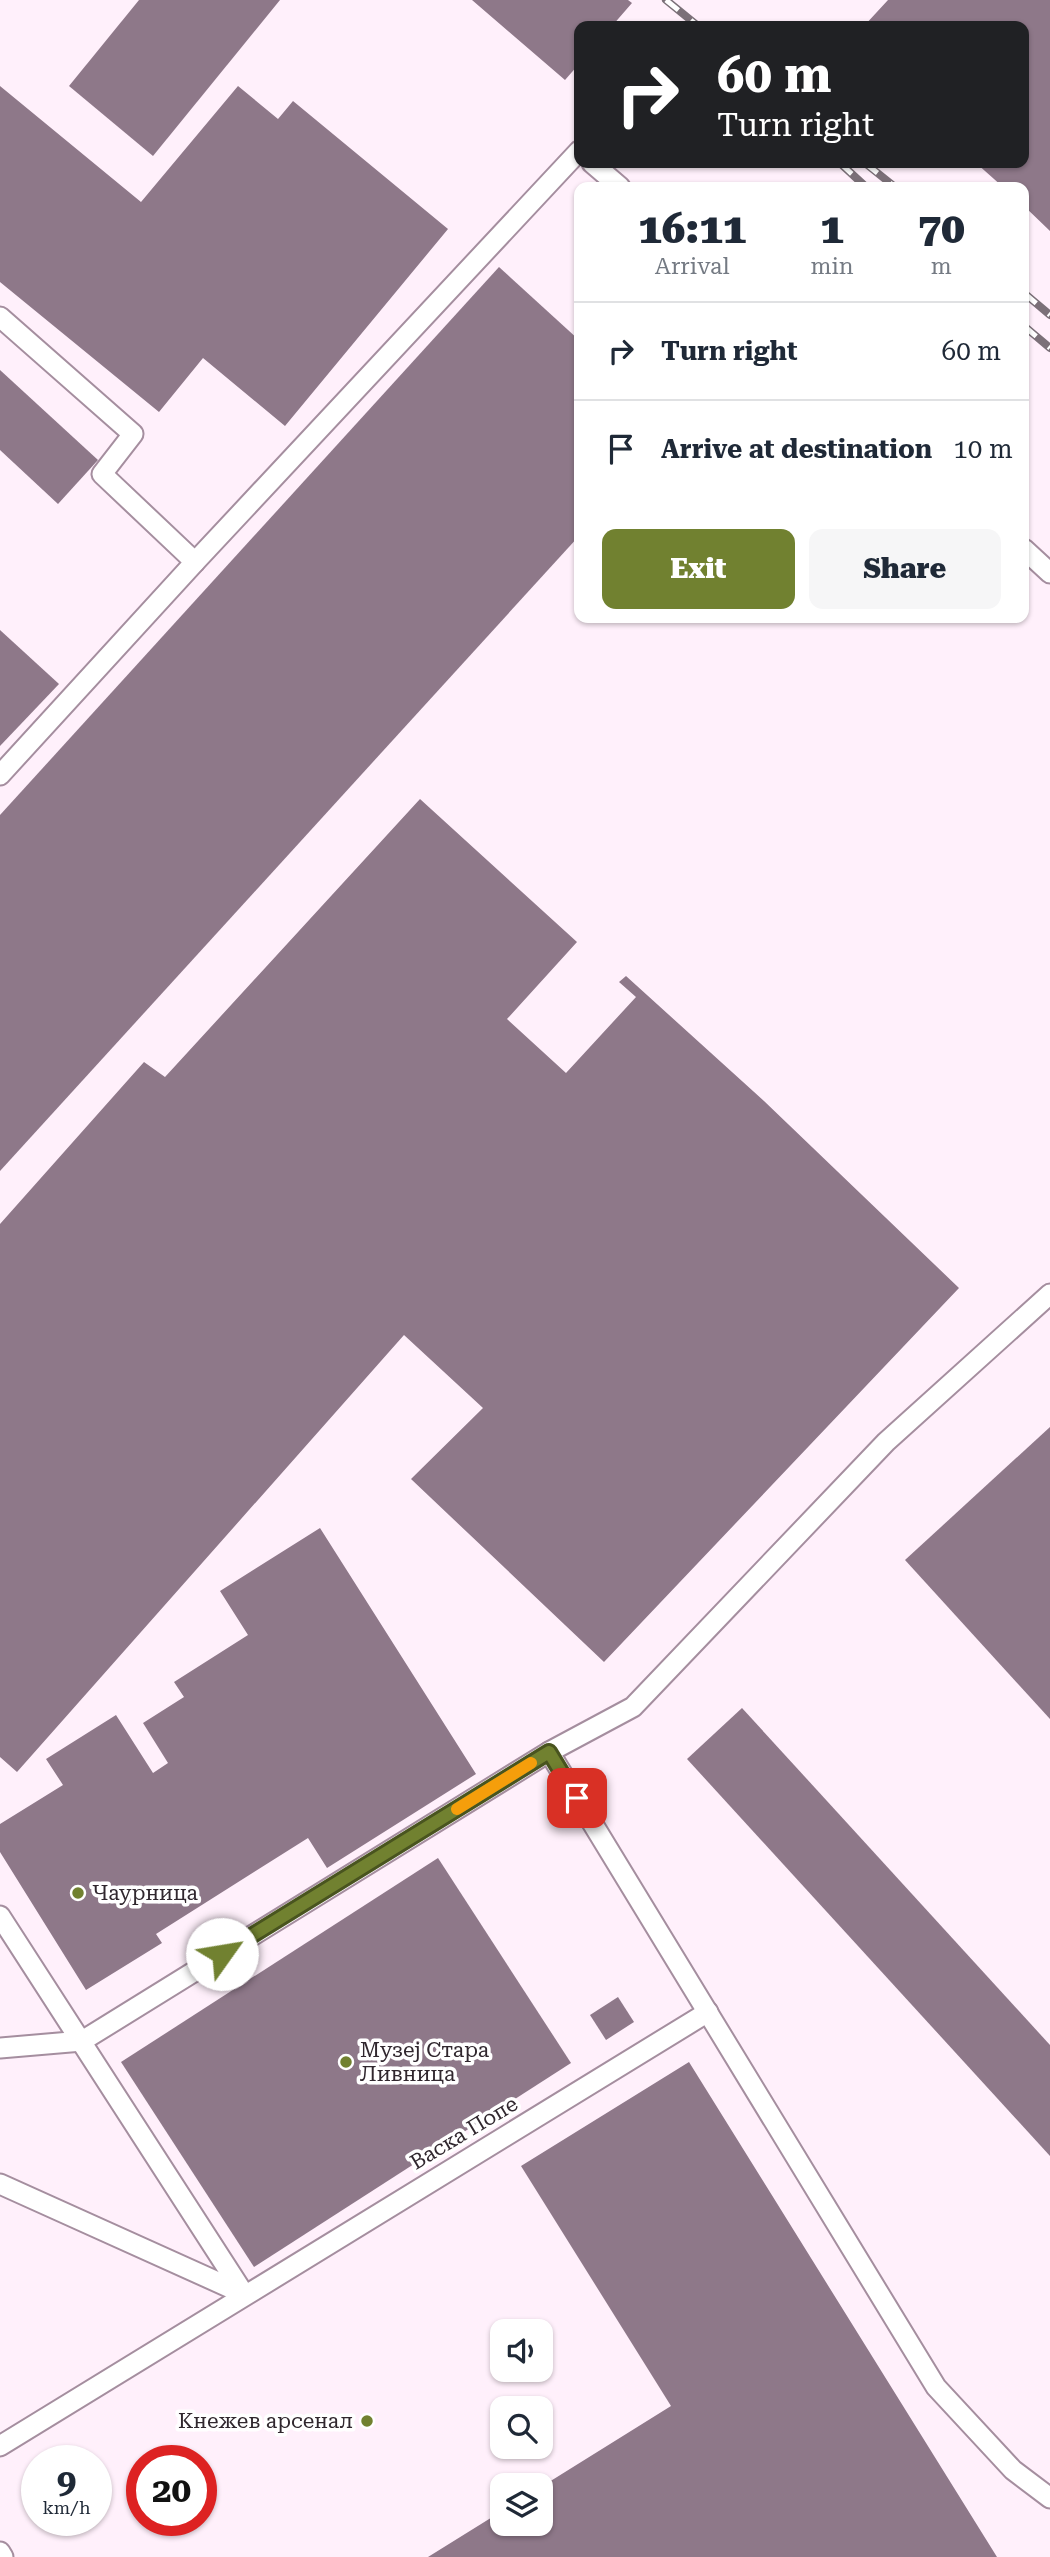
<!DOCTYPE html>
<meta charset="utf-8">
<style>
:root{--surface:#fff;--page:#f6f6f7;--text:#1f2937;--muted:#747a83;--line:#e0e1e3;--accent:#718130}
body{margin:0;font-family:"Roboto Serif",serif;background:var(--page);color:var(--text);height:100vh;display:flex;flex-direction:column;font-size:26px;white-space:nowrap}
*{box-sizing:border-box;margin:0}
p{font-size:23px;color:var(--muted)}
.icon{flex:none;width:38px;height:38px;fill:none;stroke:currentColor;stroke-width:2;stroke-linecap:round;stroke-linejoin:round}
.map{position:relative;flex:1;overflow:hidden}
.sheet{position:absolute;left:574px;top:182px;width:455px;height:441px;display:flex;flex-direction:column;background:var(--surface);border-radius:14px;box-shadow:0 2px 5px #0004}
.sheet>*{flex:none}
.banner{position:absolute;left:574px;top:21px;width:455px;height:147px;border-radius:14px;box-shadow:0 2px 5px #0004;background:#202124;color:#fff;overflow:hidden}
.buttons{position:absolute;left:490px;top:2319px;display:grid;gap:14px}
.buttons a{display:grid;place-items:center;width:63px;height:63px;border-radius:14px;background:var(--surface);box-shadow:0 2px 5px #0004;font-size:35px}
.speed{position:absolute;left:21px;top:2445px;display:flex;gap:14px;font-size:35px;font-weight:700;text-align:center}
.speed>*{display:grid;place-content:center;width:91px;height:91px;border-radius:50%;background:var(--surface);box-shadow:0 2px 5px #0004;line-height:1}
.speed small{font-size:18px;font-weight:400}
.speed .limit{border:10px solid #d22;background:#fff;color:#111}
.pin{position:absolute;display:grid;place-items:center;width:60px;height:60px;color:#fff;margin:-30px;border-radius:14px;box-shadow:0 4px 10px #0006}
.me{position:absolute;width:77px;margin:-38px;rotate:58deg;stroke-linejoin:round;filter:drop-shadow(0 0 5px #0008)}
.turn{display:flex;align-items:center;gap:24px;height:147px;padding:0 28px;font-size:32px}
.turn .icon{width:91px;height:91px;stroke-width:2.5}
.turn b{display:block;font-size:49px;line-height:60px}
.eta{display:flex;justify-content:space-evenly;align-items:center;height:119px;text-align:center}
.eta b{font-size:42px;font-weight:800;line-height:49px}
.primary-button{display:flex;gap:14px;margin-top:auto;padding:14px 28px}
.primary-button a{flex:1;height:80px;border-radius:14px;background:var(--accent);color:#fff;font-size:28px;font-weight:800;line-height:80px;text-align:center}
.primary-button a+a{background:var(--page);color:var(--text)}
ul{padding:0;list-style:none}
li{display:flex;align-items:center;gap:21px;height:98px;padding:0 28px;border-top:2px solid var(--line)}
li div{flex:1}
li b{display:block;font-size:26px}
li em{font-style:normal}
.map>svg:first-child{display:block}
</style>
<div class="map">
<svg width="1050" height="2557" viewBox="0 0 1050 2557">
<rect width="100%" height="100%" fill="#fff0fb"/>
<g fill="#8e7889">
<path d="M139 0H280L153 156 69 86Z"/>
<path d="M472 0H628L632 3 612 26H579V64L565 80Z"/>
<path d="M888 0H1050V231L1024 206V187H1003L976 163H1024V26H864Z"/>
<path d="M0 86 141 202 238 86 278 119 293 101 448 229 285 426 203 358 159 412 0 282Z"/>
<path d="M499 267 579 340V536L0 1171V815Z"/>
<path d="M0 370 98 460 58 504 0 450Z"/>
<path d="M0 630 59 684 0 746Z"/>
<path d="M420 799 577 942 507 1019 566 1073 636 997 619 982 626 976 764 1101 959 1288 604 1662 411 1479 483 1408 404 1335 17 1772 0 1757V1224L144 1062 165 1077Z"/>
<path d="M1050 1427V1719L905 1560Z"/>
<path d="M320 1528 476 1774 327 1868 308 1838 156 1934 162 1943 86 1990 0 1852V1824L63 1785 46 1759 116 1715 153 1773 168 1763 143 1723 184 1697 174 1682 248 1635 220 1591Z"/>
<path d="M742 1708 1050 2045V2156L687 1759Z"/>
<path d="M438 1858 571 2063 254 2267 121 2062Z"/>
<path d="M618 1997 634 2022 606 2040 590 2015Z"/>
<path d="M689 2062 997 2557H428L502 2511V2524H541V2487L671 2406 521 2166Z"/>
</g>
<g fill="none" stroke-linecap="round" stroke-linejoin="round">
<g stroke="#a58e9f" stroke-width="23">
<g id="service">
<path d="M592 163 620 187"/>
<path d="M0 317 133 434 102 474 195 562"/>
<path d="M1024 549 1050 573"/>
<path d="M0 775 195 562 579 151"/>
<path d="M549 1752 936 2387 1013 2470 1050 2498"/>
<path d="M0 1916 244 2294"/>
<path d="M0 2048 82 2041 549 1752 633 1707 886 1442 1050 1294"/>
<path d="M0 2184 244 2294"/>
<path d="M0 2446 708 2012"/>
<path d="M0 2552 3 2557"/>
</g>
</g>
<use href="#service" stroke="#fff" stroke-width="19"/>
<g stroke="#7b7078" stroke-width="8">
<g id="rail">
<path d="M666 0 698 26"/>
<path d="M840 163 866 187"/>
<path d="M865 163 895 187"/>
<path d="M1024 293 1050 315"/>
<path d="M1024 326 1050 348"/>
</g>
</g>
<use href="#rail" stroke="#fff" stroke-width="5" stroke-dasharray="16" stroke-linecap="butt"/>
</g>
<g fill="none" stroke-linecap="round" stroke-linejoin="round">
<g stroke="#49541f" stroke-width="18">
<path id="route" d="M222 1954 549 1752 577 1798"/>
</g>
<use href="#route" stroke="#718130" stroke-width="12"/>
<path stroke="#f59e0b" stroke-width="12" d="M457 1809 531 1763"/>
</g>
<g fill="#718130" stroke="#fff" stroke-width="2.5">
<circle cx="78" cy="1893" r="7"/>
<circle cx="346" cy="2062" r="7"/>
<circle cx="367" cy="2421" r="7"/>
</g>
<g text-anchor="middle" stroke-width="7" stroke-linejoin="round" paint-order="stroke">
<g font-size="21" fill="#30272e" stroke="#fff" text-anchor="start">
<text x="92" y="1900">Чаурница</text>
<text x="360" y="2057">Музеј Стара<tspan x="360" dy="24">Ливница</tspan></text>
<text x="353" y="2428" text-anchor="end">Кнежев арсенал</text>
</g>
<g font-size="21" fill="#30272e" stroke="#fff">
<text transform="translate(464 2133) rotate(-31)" y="7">Васка Попе</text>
</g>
</g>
</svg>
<div class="buttons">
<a><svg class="icon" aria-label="sound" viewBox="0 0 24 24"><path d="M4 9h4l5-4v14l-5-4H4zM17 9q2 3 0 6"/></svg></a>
<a><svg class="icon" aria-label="search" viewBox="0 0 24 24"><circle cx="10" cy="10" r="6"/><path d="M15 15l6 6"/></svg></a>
<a><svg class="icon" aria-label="layers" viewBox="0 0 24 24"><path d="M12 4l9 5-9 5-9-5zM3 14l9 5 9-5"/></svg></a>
</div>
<div class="speed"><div>9<small>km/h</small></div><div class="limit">20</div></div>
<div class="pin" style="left:577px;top:1798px;background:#d93025"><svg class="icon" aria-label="arrive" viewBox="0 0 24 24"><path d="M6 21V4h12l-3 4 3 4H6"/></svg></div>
<svg class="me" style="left:222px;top:1954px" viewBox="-20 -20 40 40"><circle r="19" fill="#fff"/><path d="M0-13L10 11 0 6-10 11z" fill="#718130"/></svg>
<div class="banner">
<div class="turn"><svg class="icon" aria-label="right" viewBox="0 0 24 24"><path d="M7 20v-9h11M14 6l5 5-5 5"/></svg><div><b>60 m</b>Turn right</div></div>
</div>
<section class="sheet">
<div class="eta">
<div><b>16:11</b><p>Arrival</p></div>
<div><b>1</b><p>min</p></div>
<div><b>70</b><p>m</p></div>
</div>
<ul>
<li><svg class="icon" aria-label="right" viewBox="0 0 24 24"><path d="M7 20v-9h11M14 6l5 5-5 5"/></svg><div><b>Turn right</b></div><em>60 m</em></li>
<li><svg class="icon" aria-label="arrive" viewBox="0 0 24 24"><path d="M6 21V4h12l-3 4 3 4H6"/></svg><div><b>Arrive at destination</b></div><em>10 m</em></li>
</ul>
<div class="primary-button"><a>Exit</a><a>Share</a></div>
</section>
</div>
